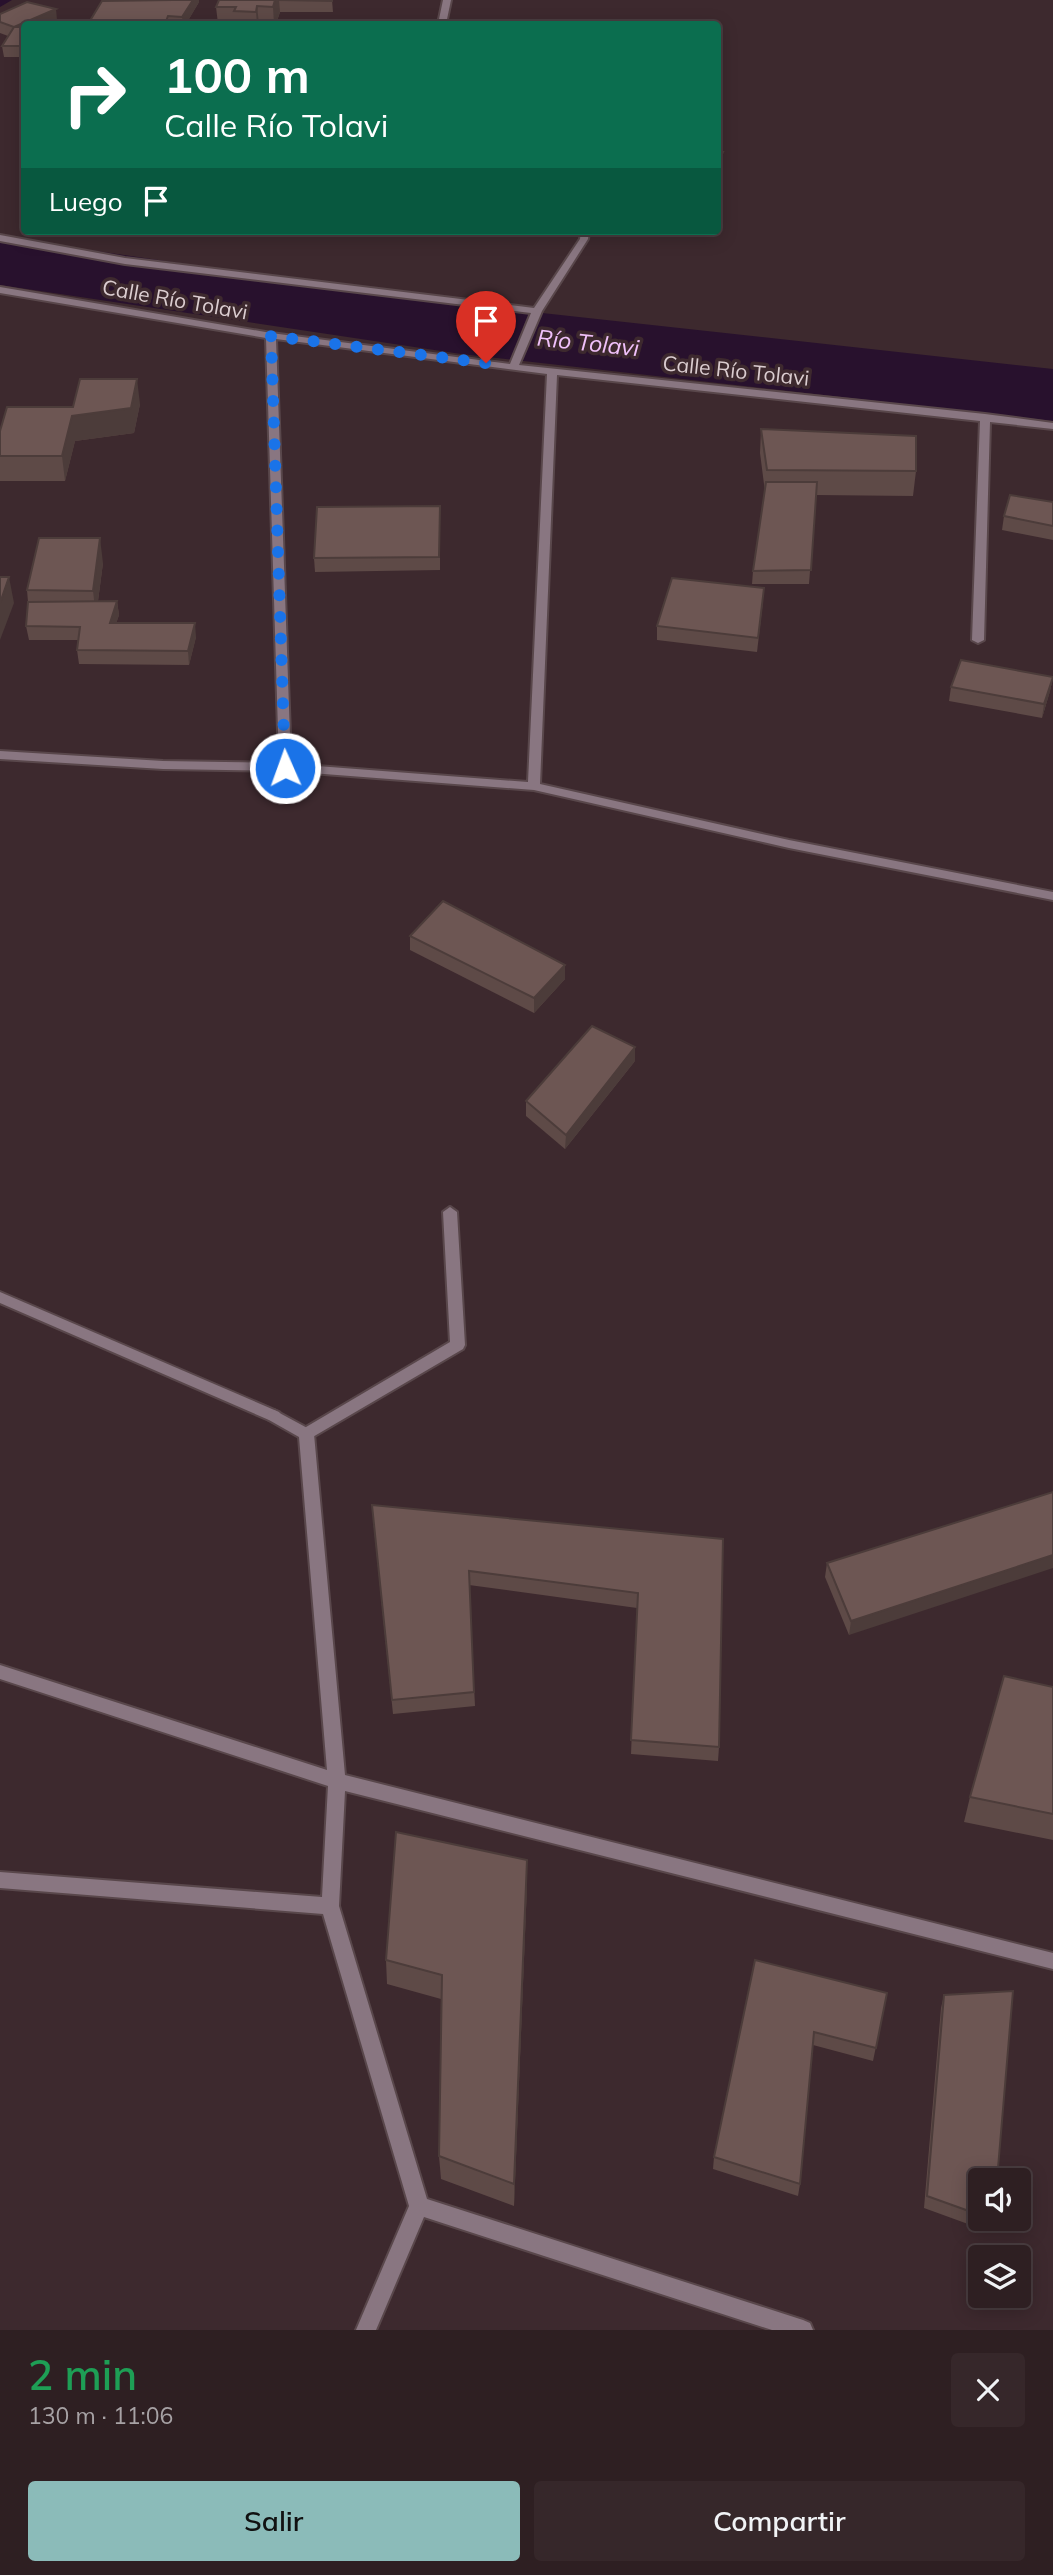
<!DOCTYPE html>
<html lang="es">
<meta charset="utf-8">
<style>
:root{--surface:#2e1f22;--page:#36272a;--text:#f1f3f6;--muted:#a7a2a5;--line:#493d40;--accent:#8bbbb9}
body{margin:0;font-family:Mulish,sans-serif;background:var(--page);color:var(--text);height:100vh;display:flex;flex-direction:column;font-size:26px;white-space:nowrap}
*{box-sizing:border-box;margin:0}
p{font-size:23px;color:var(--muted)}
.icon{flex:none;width:38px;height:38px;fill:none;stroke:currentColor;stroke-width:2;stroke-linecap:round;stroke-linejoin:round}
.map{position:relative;height:2330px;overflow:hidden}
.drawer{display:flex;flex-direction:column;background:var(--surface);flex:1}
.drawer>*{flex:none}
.guide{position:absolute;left:21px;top:21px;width:700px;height:214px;border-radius:7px;box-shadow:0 4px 18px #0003,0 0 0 2px var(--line);background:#0b6e4f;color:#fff;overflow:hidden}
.fabs{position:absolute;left:968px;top:2168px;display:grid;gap:14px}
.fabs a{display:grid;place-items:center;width:63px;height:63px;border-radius:7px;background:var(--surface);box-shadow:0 4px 18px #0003,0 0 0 2px var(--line);font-size:35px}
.pin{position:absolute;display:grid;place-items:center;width:60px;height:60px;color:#fff;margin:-72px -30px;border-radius:50% 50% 50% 0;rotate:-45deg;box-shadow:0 0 7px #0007}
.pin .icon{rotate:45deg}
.me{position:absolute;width:77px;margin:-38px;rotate:358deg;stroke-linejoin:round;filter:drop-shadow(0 0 5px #0008)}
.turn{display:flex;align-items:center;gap:24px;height:147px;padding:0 28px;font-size:32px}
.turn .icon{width:91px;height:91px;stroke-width:2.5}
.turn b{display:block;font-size:49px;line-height:60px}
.then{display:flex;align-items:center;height:66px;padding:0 28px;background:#0003;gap:14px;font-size:26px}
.round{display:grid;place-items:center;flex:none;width:74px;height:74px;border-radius:7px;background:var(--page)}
.head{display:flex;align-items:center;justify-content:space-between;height:119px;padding:0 28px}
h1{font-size:42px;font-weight:600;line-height:52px;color:#1e9e55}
.button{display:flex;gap:14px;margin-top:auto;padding:14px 28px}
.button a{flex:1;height:80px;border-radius:7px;background:var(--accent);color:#111;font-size:28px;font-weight:600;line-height:80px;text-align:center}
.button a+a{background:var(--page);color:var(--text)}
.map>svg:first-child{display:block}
</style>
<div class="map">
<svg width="1053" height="2330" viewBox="0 0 1053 2330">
<rect width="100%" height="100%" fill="#3d292e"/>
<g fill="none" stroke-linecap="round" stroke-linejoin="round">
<path fill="#28112d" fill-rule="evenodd" d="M0 0H12L0 7Z"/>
<path fill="#28112d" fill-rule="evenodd" d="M0 237 461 304 1053 369V421L461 354 0 285Z"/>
<g stroke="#59474b" stroke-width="4">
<g id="service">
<path d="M450 1207 457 1212 465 1345 463 1349 311 1438 306 1440 301 1438 298 1434 301 1430 450 1342 443 1212Z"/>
<path d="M0 1292 279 1412 282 1416 279 1420H269L0 1303Z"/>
</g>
</g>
<g stroke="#59474b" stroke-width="4">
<g id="minor">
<path d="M443 0H451L446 24H438Z"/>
<path d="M581 231H589L588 239 542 311 519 365 985 414 1053 423V429L990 422 984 640 978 643 972 640 980 421 557 375 540 784 789 840 1053 892V900L789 848 534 790 285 771 163 769 0 759V751L163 761 279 763 266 338 0 293V287L271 333 510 364 531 313 125 264 0 241V235L125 258 534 308 580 239ZM276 339 547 374 528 782 291 764Z"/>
<path d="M274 1410 311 1430 314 1434 345 1775 1053 1953V1969L345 1791 339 1906 427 2199 803 2320 810 2323 813 2330H772L424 2217 376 2330H356L409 2206 323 1914 0 1888V1872L322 1897 328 1786 0 1679V1665L327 1770 299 1437 269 1420 266 1416 269 1412Z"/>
</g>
</g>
<use href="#service" fill="#897681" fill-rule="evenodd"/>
<use href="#minor" fill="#897681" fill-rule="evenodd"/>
</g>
<g fill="#5e4a47">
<path d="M219 0H332L333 12H280L276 24H218L216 7Z"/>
<path d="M199 2 186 24H88Z"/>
<path d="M0 14 57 20 48 24H24V57H4L2 46 8 36 0 33Z"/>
<path d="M140 404 134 433 75 441 65 481H0V431L73 407Z"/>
<path d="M761 429 916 471 913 496 816 495 809 584H752L753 571 765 492 760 453Z"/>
<path d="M1053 502V540L1002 530 1004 516Z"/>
<path d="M440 506V570L315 572 314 558Z"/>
<path d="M103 563 98 601H117L119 615 116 623 196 637 189 665 79 664 77 650 78 640H29L26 626 28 602 27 590Z"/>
<path d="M763 601 757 652 657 640V626Z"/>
<path d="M1053 677 1050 691 1042 718 949 701 951 687Z"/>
<path d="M410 936 565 965V979L534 1013 410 950Z"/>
<path d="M635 1061 565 1149 526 1116V1101Z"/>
<path d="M1053 1492 849 1635 825 1577 827 1563Z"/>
<path d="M373 1519 723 1539 719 1747 718 1761 631 1754 637 1608 469 1585 475 1706 393 1714Z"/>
<path d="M1053 1687V1840L964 1822 970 1797Z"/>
<path d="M527 1885 514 2206 441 2179 439 2156 441 1999 387 1984 386 1960Z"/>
<path d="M755 1960 887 1993 873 2061 813 2045 800 2184 798 2196 713 2169 714 2157Z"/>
<path d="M944 1995 980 2180V2219H993L990 2232 924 2208 941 2008Z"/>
</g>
<g fill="#4c3c3a">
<path d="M193 0H199V2L186 24H183L182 17Z"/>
<path d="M275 0H283H279L280 12 276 24H274L273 7Z"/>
<path d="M257 6 259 24H257L256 12Z"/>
<path d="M56 9 57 20 48 24H24V34L14 27Z"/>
<path d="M723 152 722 165 718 173V162Z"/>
<path d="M137 379 140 404 134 433 75 441 65 481 62 456 72 416Z"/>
<path d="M100 538 103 563 96 616 93 591Z"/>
<path d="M9 577 14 603 0 640V603Z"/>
<path d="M117 601 119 615 112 637 110 623Z"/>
<path d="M195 623 196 637 189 665 188 651Z"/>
<path d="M1053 677 1050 691 1042 718 1044 704Z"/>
<path d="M565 965V979L534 1013V998Z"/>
<path d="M635 1047V1061L565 1149 566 1135Z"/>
<path d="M1053 1555V1568L849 1635 851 1621Z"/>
<path d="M527 1860V1885L514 2206V2184Z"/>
</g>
<g fill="#6d5653" stroke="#4c3c3a" stroke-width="2">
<path d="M173 0H193L182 17 168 16 165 24H88L102 1Z"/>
<path d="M219 0H275L273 7 257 6 256 12 234 11 236 7H216Z"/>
<path d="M279 0H332V1Z"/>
<path d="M27 2 56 9 14 27H24V46H2L14 27 0 22V14Z"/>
<path d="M592 22 620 24H590Z"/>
<path d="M718 152H723L718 162Z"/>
<path d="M80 379H137L131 408 72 416 62 456H0V431L7 407H73Z"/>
<path d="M761 429 916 436V471L767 470Z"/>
<path d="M766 482H817L811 570 753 571Z"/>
<path d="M1010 495 1053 502V526L1004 516Z"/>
<path d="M440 506 439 557 314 558 317 507Z"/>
<path d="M39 538H100L93 591 27 590Z"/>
<path d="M0 577H9L0 603Z"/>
<path d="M672 578 764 588 758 638 657 626Z"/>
<path d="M117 601 110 623H195L188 651 77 650 80 627 26 626 28 602Z"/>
<path d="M961 660 1053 677 1044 704 951 687Z"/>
<path d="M443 901 565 965 534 998 410 936Z"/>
<path d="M592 1026 635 1047 566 1135 526 1101Z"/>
<path d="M1053 1492V1555L851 1621 827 1563Z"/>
<path d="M372 1505 723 1539 719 1747 631 1740 638 1593 469 1571 474 1692 392 1700Z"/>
<path d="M1004 1676 1053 1687V1814L970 1797Z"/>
<path d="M396 1832 527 1860 514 2184 439 2156 442 1975 386 1960Z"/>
<path d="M755 1960 887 1993 876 2048 814 2032 800 2184 714 2157Z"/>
<path d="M1013 1991 997 2180H980V2215L927 2196 944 1995Z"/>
</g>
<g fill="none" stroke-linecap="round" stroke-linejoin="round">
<path stroke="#1a73e8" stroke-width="12" stroke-dasharray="0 21.6" d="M285 768 271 336 486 363"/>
</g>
<g text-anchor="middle" stroke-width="7" stroke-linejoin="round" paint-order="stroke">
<g font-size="21" fill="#dbcdd0" stroke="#3d292e">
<text transform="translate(175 300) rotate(10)" y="7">Calle Río Tolavi</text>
<text transform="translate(736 371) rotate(6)" y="7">Calle Río Tolavi</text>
</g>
<g font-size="23" font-style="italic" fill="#f0c1fa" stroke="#3d292e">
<text transform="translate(588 343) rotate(6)" y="8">Río Tolavi</text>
</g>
</g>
</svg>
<div class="fabs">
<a><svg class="icon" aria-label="sound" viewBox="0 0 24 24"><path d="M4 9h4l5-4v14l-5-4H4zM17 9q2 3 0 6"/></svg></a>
<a><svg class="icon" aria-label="layers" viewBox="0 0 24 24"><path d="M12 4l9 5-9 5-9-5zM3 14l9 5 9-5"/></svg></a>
</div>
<div class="pin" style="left:486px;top:363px;background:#d93025"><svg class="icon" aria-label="arrive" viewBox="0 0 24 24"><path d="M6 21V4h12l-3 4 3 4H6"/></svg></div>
<svg class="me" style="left:285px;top:768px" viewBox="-20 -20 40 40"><circle r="17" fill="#1a73e8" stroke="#fff" stroke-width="3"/><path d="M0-11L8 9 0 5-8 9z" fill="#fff"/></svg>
<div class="guide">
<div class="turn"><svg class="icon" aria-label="right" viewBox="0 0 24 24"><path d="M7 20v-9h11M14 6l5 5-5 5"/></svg><div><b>100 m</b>Calle Río Tolavi</div></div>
<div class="then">Luego<svg class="icon" aria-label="arrive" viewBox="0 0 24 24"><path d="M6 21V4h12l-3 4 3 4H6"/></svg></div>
</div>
</div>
<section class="drawer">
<div class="head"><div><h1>2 min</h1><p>130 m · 11:06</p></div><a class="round"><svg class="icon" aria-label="close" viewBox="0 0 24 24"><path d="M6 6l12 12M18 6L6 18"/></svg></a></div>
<div class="button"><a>Salir</a><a>Compartir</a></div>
</section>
